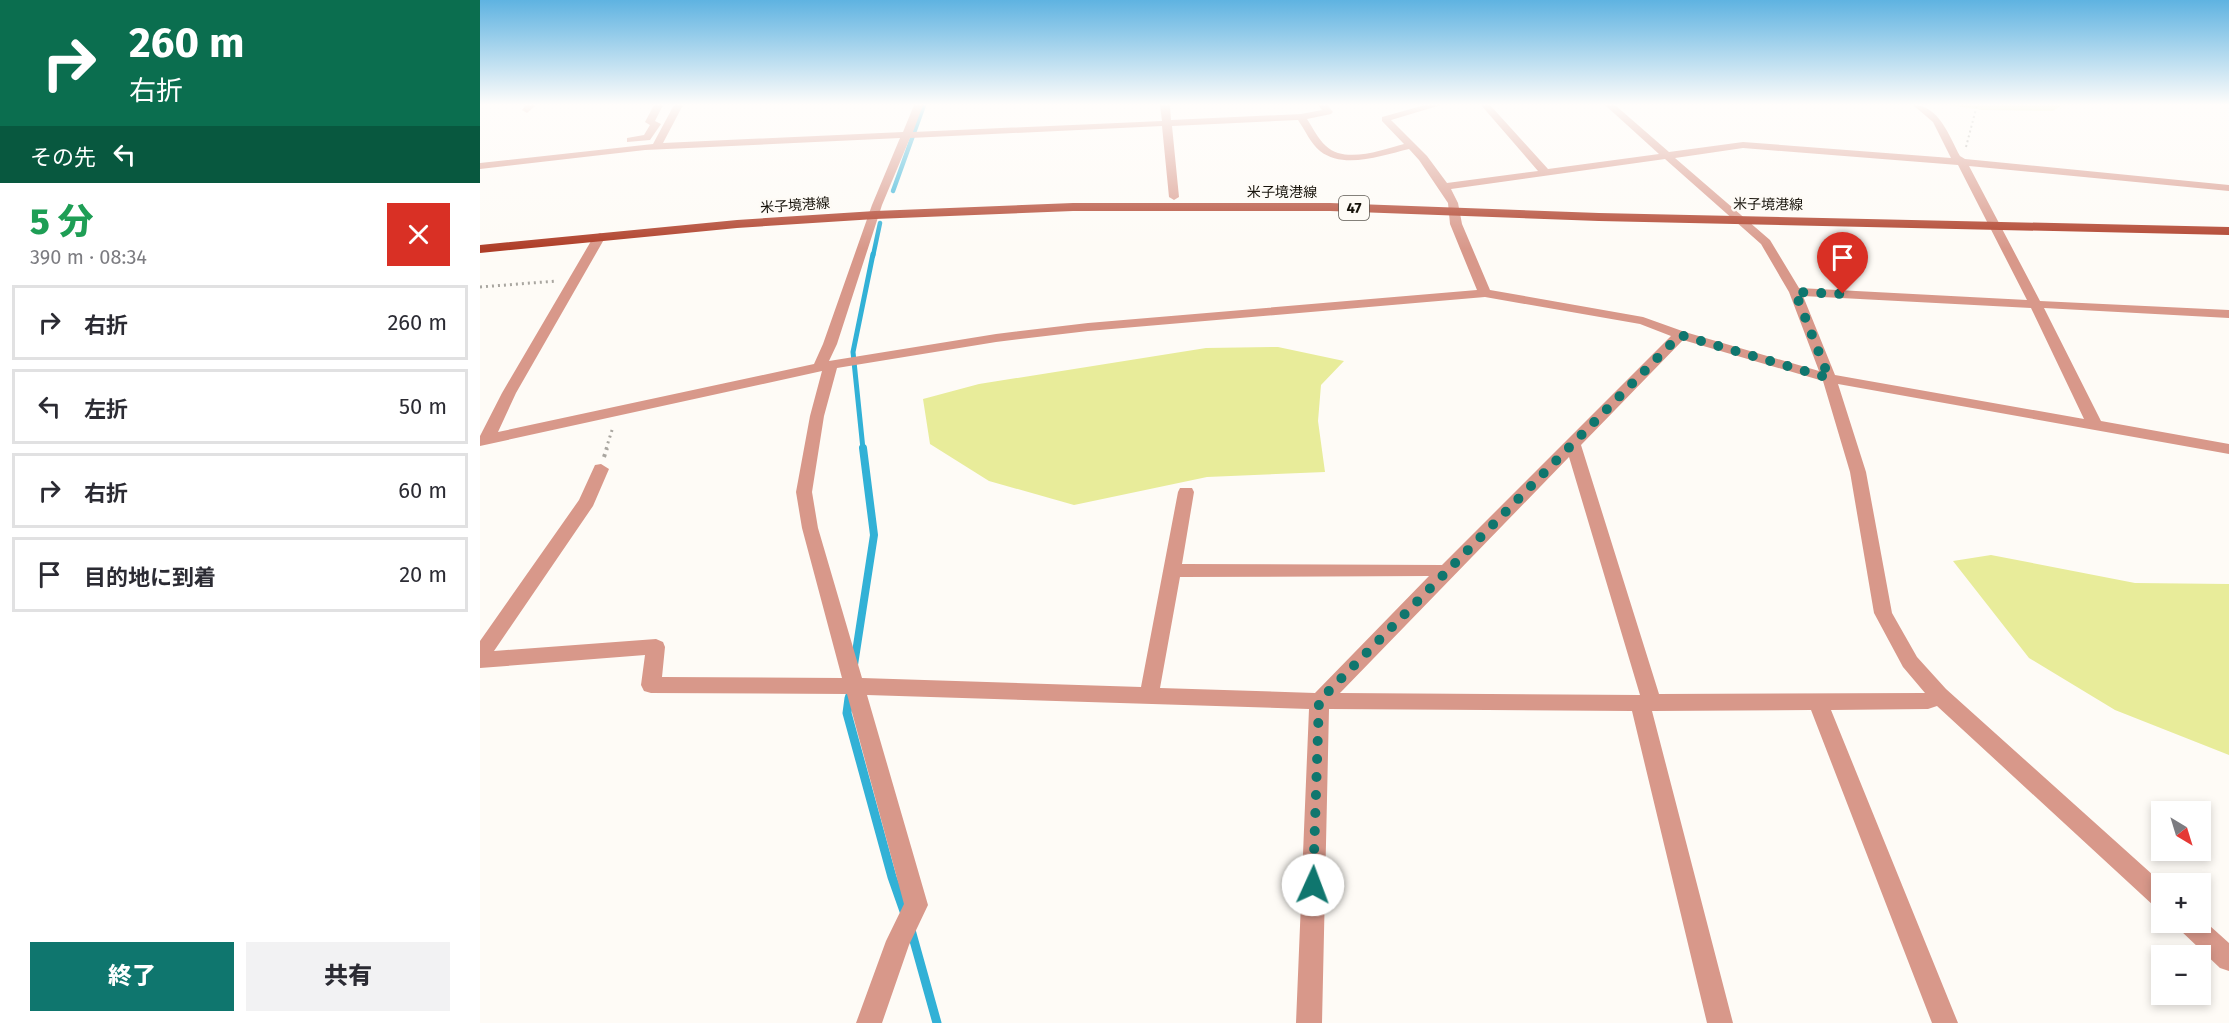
<!DOCTYPE html>
<html lang="ja">
<meta charset="utf-8">
<style>
:root{--surface:#fff;--page:#f2f2f3;--text:#2b2b33;--muted:#7c7c81;--line:#e1e1e2;--accent:#0f766e}
body{margin:0;font-family:"Fira Sans","Noto Sans JP",sans-serif;background:var(--page);color:var(--text);height:100vh;display:flex;flex-direction:column;font-size:22px;white-space:nowrap}
*{box-sizing:border-box;margin:0}
p{font-size:20px;color:var(--muted)}
.icon{flex:none;width:33px;height:33px;fill:none;stroke:currentColor;stroke-width:2;stroke-linecap:round;stroke-linejoin:round}
.map{position:relative;flex:1;overflow:hidden}
.side{display:flex;flex-direction:column;background:var(--surface);width:480px}
.side>*{flex:none}
.hud{background:#0b6e4f;color:#fff;overflow:hidden}
.needle{width:39px;rotate:142deg}
.controls{position:absolute;left:1671px;top:801px;display:grid;gap:12px}
.controls a{display:grid;place-items:center;width:60px;height:60px;border-radius:0px;background:var(--surface);box-shadow:0 3px 9px #0003;font-size:30px}
.pin{position:absolute;display:grid;place-items:center;width:51px;height:51px;color:#fff;margin:-62px -26px;border-radius:50% 50% 50% 0;rotate:-45deg;box-shadow:0 0 6px #0007}
.pin .icon{rotate:45deg}
.me{position:absolute;width:66px;margin:-33px;rotate:2deg;stroke-linejoin:round;filter:drop-shadow(0 0 4px #0008)}
.turn{display:flex;align-items:center;gap:21px;height:126px;padding:0 30px;font-size:27px}
.turn .icon{width:78px;height:78px;stroke-width:2.5}
.turn b{display:block;font-size:42px;line-height:51px}
.then{display:flex;align-items:center;height:57px;padding:0 30px;background:#0003;gap:12px;font-size:22px}
.round{display:grid;place-items:center;flex:none;width:63px;height:63px;border-radius:0px;background:var(--page)}
.summary{display:flex;align-items:center;justify-content:space-between;height:102px;padding:0 30px}
h1{font-size:36px;font-weight:800;line-height:45px;color:#1e9e55}
.button{display:flex;gap:12px;margin-top:auto;padding:12px 30px}
.button a{flex:1;height:69px;border-radius:0px;background:var(--accent);color:#fff;font-size:24px;font-weight:800;line-height:69px;text-align:center}
.button a+a{background:var(--page);color:var(--text)}
ul{padding:0;list-style:none}
li{display:flex;align-items:center;gap:18px;height:75px;margin:0 12px 9px;padding:0 18px;border:3px solid var(--line);border-radius:0px}
li div{flex:1}
li b{display:block;font-size:22px}
li em{font-style:normal}
main{display:flex;flex:1;min-height:0}
.map>svg:first-child{display:block}
</style>
<main>
<section class="side">
<div class="hud">
<div class="turn"><svg class="icon" aria-label="right" viewBox="0 0 24 24"><path d="M7 20v-9h11M14 6l5 5-5 5"/></svg><div><b>260 m</b>右折</div></div>
<div class="then">その先<svg class="icon" aria-label="left" viewBox="0 0 24 24"><path d="M17 20v-9H6M10 6l-5 5 5 5"/></svg></div>
</div>
<div class="summary"><div><h1>5 分</h1><p>390 m · 08:34</p></div><a class="round" style="background:#d93025;color:#fff"><svg class="icon" aria-label="close" viewBox="0 0 24 24"><path d="M6 6l12 12M18 6L6 18"/></svg></a></div>
<ul>
<li><svg class="icon" aria-label="right" viewBox="0 0 24 24"><path d="M7 20v-9h11M14 6l5 5-5 5"/></svg><div><b>右折</b></div><em>260 m</em></li>
<li><svg class="icon" aria-label="left" viewBox="0 0 24 24"><path d="M17 20v-9H6M10 6l-5 5 5 5"/></svg><div><b>左折</b></div><em>50 m</em></li>
<li><svg class="icon" aria-label="right" viewBox="0 0 24 24"><path d="M7 20v-9h11M14 6l5 5-5 5"/></svg><div><b>右折</b></div><em>60 m</em></li>
<li><svg class="icon" aria-label="arrive" viewBox="0 0 24 24"><path d="M6 21V4h12l-3 4 3 4H6"/></svg><div><b>目的地に到着</b></div><em>20 m</em></li>
</ul>
<div class="button"><a>終了</a><a>共有</a></div>
</section>
<div class="map">
<svg width="1749" height="1023" viewBox="0 0 1749 1023">
<rect width="100%" height="100%" fill="#fefbf6"/>
<g fill="#e8ec9a">
<path d="M1468 105H1582L1573 111 1503 110Z"/>
<path d="M798 347 864 361 841 385 838 421 845 472 727 477 594 505 509 481 450 444 443 399 499 384 726 348Z"/>
<path d="M1511 555 1655 583 1749 584V755L1635 710 1549 658 1473 561Z"/>
</g>
<g fill="none" stroke-linecap="round" stroke-linejoin="round">
<g stroke="#32b1d6" stroke-width="4.5">
<path d="M413 191 444 105"/>
<path d="M393 256 400 223"/>
</g>
<path stroke="#32b1d6" stroke-width="5" d="M383 449 373 352 393 254"/>
<g stroke="#32b1d6" stroke-width="8">
<path d="M374 665 394 535 383 448"/>
<path d="M369 700 370 691"/>
</g>
<g stroke="#32b1d6" stroke-width="9">
<path d="M369 698 367 713 412 877 425 914"/>
<path d="M431 930 457 1023"/>
</g>
<path stroke="#a9a6a0" stroke-width="2" stroke-dasharray="2 3" stroke-linecap="butt" d="M1486 147 1497 105"/>
<g stroke="#a9a6a0" stroke-width="3" stroke-dasharray="2 4" stroke-linecap="butt">
<path d="M0 287 77 281"/>
<path d="M126 449 133 427"/>
</g>
<path stroke="#a9a6a0" stroke-width="4" stroke-dasharray="3 4.5" stroke-linecap="butt" d="M124 457 127 448"/>
<g fill="#d8988a" fill-rule="evenodd">
<path d="M46 105H56L47 113 42 110Z"/>
<path d="M174 105H183L175 121 181 124 170 140 147 142V138L164 135 170 125 165 122Z"/>
<path d="M194 105H203L183 143 423 132 434 105H443L433 132 682 121 680 105H690L691 120 821 114 842 110 838 105H847L853 112 851 114 827 119C833 128 838 139 846 146 865 164 902 150 924 144L902 121V117L945 105H961L911 120 947 156 967 183 1058 171 1001 105H1010L1068 169 1179 154 1125 105H1135L1189 152 1263 142 1471 158 1453 122 1433 105C1459 105 1469 136 1480 156L1485 159 1749 185V191L1489 166 1560 301 1749 310V318L1564 308 1621 421 1749 444V454L1358 384 1386 472 1412 613 1437 657 1466 689 1683 884 1682 909 1674 906 1457 706 1448 709 1351 710 1478 1023H1452L1331 710 1172 711 1253 1023H1227L1152 711 849 709 842 1023H816L829 709 387 695 448 905 429 945 402 1023H376L406 941 424 904 367 694 171 693 164 691 161 685 165 655 0 668V641L99 500 115 465 121 464 129 469 113 506 14 651 176 639 183 642 185 647 182 677 362 678 322 528 316 492 330 416 342 371 0 446V436L22 393 114 236 120 233 126 236 36 393 18 432 334 364 343 344 392 205 420 138 165 150 0 169V163L173 144ZM818 120C825 130 831 144 840 151 864 170 903 155 929 149L939 160 968 203 970 224 997 290 608 323 516 334 349 361 357 344 402 205 430 138 682 126 689 197 694 200 699 197 692 126ZM1263 148 1478 165 1547 300 1319 288 1290 240 1195 158ZM1185 159 1281 244 1309 292 1339 371 1205 332 1163 317 1010 290 982 224 978 203 971 189ZM1323 296 1551 308 1604 419 1355 375ZM1005 297 1160 324 1191 336 962 565 702 564 714 492 712 488H700L698 492 661 687 382 678 338 528 332 492 344 416 357 368 516 342 608 331ZM1203 340 1343 381 1370 472 1394 613 1423 667 1445 693 1179 694 1101 445ZM1089 457 1160 695 860 693ZM949 576 835 693 680 688 700 577Z"/>
<path d="M1720 917 1749 943V971L1740 968 1700 930 1696 922H1720Z"/>
</g>
<path fill="#ae3d27" fill-rule="evenodd" d="M593 203H850L1119 213 1749 227V235L1119 221 850 211H593L395 219 257 228 0 253V245L257 220 395 211Z"/>
</g>
<linearGradient id="sky" x2="0" y2="1"><stop stop-color="#5fb3e1"/><stop offset="0.42" stop-color="#fffdfb"/><stop offset="1" stop-color="#fffdfb" stop-opacity="0"/></linearGradient>
<rect width="1749" height="249" fill="url(#sky)"/>
<g fill="none" stroke-linecap="round" stroke-linejoin="round">
<path stroke="#0f766e" stroke-width="10" stroke-dasharray="0 18" d="M833 885 839 701 1200 335 1349 378 1315 292 1363 294"/>
</g>
<g text-anchor="middle" stroke-width="5" stroke-linejoin="round" paint-order="stroke">
<g font-size="14" fill="#16120a" stroke="#fefbf6">
<text x="802" y="197">米子境港線</text>
<text transform="translate(1288 204) rotate(1)" y="5">米子境港線</text>
<text transform="translate(315 205) rotate(-4)" y="5">米子境港線</text>
</g>
<rect fill="#fefbf6" stroke="#5c5851" stroke-width="1.5" x="859" y="196" width="30" height="24" rx="4.5"/>
<g font-size="15" font-weight="bold" fill="#16120a">
<text x="874" y="213">47</text>
</g>
</g>
</svg>
<div class="controls">
<a><svg class="needle" viewBox="-14 -14 28 28"><path d="M0-13l5 13h-10z" fill="#e53935"/><path d="M0 13l5-13h-10z" fill="#7c7c81"/></svg></a>
<a>+</a>
<a>−</a>
</div>
<div class="pin" style="left:1363px;top:294px;background:#d93025"><svg class="icon" aria-label="arrive" viewBox="0 0 24 24"><path d="M6 21V4h12l-3 4 3 4H6"/></svg></div>
<svg class="me" style="left:833px;top:885px" viewBox="-20 -20 40 40"><circle r="19" fill="#fff"/><path d="M0-13L10 11 0 6-10 11z" fill="#0f766e"/></svg>
</div>
</main>
